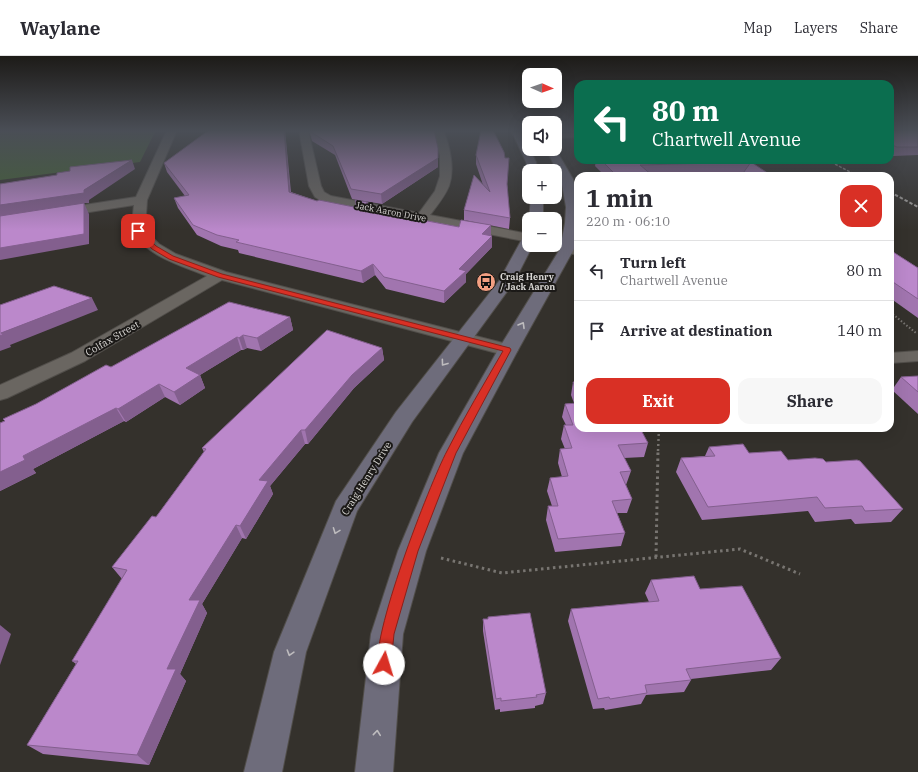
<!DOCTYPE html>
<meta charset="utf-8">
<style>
:root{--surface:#fff;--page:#f7f7f7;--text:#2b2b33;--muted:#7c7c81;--line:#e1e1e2;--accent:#d93025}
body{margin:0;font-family:"IBM Plex Serif",serif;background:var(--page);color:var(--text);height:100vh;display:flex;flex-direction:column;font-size:15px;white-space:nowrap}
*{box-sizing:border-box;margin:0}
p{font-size:13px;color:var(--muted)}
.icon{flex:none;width:22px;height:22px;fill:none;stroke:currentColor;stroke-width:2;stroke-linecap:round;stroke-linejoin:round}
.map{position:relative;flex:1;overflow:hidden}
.panel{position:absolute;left:574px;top:116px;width:320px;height:260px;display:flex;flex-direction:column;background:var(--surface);border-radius:12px;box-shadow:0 4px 16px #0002}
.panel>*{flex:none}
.hud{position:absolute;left:574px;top:24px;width:320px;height:84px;border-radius:12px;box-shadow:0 4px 16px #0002;background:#0b6e4f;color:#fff;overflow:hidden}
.needle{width:26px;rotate:92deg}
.controls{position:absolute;left:522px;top:12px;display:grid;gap:8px}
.controls a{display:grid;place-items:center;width:40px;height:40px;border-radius:8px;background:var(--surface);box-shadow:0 4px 16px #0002;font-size:20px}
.pin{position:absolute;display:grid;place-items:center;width:34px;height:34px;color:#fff;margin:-17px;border-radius:8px;box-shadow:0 2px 6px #0006}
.me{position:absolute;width:44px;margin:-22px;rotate:6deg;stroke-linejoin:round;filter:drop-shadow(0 0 3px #0008)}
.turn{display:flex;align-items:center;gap:14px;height:84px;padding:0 12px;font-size:18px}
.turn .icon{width:52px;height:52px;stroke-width:2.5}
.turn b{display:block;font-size:28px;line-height:34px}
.round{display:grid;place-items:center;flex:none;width:42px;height:42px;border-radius:12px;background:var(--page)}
.headline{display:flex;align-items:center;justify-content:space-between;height:68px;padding:0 12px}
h1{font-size:24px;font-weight:700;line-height:30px}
.button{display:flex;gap:8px;margin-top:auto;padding:8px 12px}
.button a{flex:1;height:46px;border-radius:12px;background:var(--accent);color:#fff;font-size:16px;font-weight:700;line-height:46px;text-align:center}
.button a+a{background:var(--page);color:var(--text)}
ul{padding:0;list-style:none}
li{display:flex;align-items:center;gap:12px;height:60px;padding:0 12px;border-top:1px solid var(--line)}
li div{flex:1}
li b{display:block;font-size:15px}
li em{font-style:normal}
header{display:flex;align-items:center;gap:24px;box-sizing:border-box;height:56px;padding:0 20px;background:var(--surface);border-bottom:1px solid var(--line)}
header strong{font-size:19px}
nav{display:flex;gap:22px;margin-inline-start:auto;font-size:14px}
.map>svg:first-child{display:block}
</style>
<header>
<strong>Waylane</strong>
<nav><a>Map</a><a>Layers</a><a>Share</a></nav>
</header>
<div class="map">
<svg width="918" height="716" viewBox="0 0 918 716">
<rect width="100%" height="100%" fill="#34312c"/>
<path fill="#446333" d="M0 74H156L140 106 0 124Z"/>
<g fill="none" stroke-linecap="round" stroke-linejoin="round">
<g stroke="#514e4a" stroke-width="2">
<g id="lane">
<path d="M578 77V81L555 82V78Z"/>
<rect x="517" y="78" width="12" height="4"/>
<path d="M567 189 578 191V199L563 196 561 193 563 190Z"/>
<path d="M918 295V305L890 307V297Z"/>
</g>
</g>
<g stroke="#514e4a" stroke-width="2">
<g id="street">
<path d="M167 74H177L147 144 145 174 159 188 176 198 226 216 515 290 518 294 515 298 508 300 222 224 85 305 7 342 0 344V329L71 297 207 220C179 209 149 201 131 175L134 149 0 170V162L136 141Z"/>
<path d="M299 74H308L321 130 324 136 331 140 419 157 435 135 440 120V100L434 74H443C450 90 455 113 449 130 445 140 437 150 430 159L529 178V186L323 146 315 141 309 130Z"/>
<path d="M555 185 572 190 574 193 572 196C565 198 550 195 546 189H555Z"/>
</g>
</g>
<g stroke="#514e4a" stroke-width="2">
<g id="secondary">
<path d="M511 74H520L536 106 538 115H529V117L526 106Z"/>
<path d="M555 92 573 123 578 150V171L574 193 518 294 463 397 426 495 403 578 393 716H355L371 578 398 495 439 397 498 294 560 193 565 167 566 151 561 123 546 93H555Z"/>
<path d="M531 141H543V163H529Z"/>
<path d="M529 179V189H533L514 226 412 366 357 455 306 596 282 716H244L274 596 336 445 396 356 499 225 522 183 524 180Z"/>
</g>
</g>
<path stroke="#787571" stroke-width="2" stroke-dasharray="1.5 2" stroke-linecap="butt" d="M890 256 916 277"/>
<path stroke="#787571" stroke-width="2.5" stroke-dasharray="2 3" stroke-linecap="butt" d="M658 395 659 372"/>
<g stroke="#787571" stroke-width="3" stroke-dasharray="2.5 3.5" stroke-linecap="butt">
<path d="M656 501 658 394"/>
<path d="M441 502 502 517 740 493 800 518"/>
</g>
<use href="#lane" fill="#6a6661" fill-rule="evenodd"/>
<use href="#street" fill="#6a6661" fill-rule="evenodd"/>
<use href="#secondary" fill="#6e6c7b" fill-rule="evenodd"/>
<path stroke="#a4a19e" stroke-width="1.5" stroke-dasharray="3 1.5" stroke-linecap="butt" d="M827 104 858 120"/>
<path stroke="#a4a19e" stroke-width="2" stroke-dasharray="3.5 2" stroke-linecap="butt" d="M890 136 918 151"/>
</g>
<g fill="#a175af">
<path d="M285 74 291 136 317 145 356 151 355 144 368 153 459 171 491 169V180H492V191L466 218V226L444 247 386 233 375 219 363 227 239 197 238 194 221 190 197 179 178 152 174 142 185 140 167 116 164 107Z"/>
<path d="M309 74H434L438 111 382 148 352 143 335 99 312 85Z"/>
<path d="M890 74H918V99L893 100 890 99Z"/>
<path d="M476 99 507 129 510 162 509 173 464 164V154L483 129 476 108Z"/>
<path d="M596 104H751L754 106V108L744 116 651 118 653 120H605L595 110Z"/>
<path d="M890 194 918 212V262L890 242Z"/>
<path d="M290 261 293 274 261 295 247 292 243 294H241L200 319 205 332 180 349 165 341 126 366 124 365 33 413 36 417 0 435V367L111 311Z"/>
<path d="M382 292 384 304 354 332 308 388H305L270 430 273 438 246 483 242 482 202 548 207 557 180 618 186 625 149 709 43 698 27 689 76 608 72 605 122 523 112 511 156 461 204 396 202 392Z"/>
<path d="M918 320V358L892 334 901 321Z"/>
<path d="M573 326H578V372L648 387 644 401 624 402 631 415 626 429 632 443 627 457H617L625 477 621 490 555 496 546 464 548 450H552L547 435 550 422 562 421 558 407 560 393H565L561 383 564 369H566L562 361 565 348 574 347 571 339Z"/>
<path d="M709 391 788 404 826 406 903 453 891 466 855 468 851 463 815 466 808 455 702 464 676 416 681 402 705 400Z"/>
<path d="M651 524 700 533 781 602 771 614 691 623V624L684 636 646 639 641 648 605 654 604 652 593 653 568 565 571 553 649 546 645 537Z"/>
<path d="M483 563 546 637 543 648 535 650V652L500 656V653L495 654 483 575Z"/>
</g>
<g fill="#835f8e">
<path d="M284 74H285L291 146 289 136Z"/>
<path d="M438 92V111L382 148 381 138Z"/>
<path d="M132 104 135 113 89 144V147H84L89 158V188L0 204V149L84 134Z"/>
<path d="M368 146 369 156 359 152Z"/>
<path d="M491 169V180L482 178Z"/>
<path d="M492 180V191L466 218V226L444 247V235L459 213Z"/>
<path d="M373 208 375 219 363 227 361 215Z"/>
<path d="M92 242 98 254 10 289 11 291 0 295V280L1 277Z"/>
<path d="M290 261 293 274 261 295 257 282Z"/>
<path d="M243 279 247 292 243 294 239 282Z"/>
<path d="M237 281 241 294 200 319 205 332 180 349 174 336 186 312Z"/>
<path d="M382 292 384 304 354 332 308 388 305 374 352 319Z"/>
<path d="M159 328 165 341 126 366 118 353Z"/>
<path d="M116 352 124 365 33 413 36 417 0 435V416L23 400Z"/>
<path d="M301 374 305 388 270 430 273 438 246 483 240 470 259 424Z"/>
<path d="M236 469 242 482 202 548 207 557 180 618 186 625 149 709 137 699 167 613 189 544Z"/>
<path d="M0 569 11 578 0 609Z"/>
</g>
<g fill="#bb88cb" stroke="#835f8e">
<path d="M209 74H284L289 136 317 145 319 144 359 152 355 144 368 146 359 152 459 171 461 164 491 169 482 178 492 180 459 213 466 215 444 235 384 221 373 208 361 215 236 186 239 184 217 179 193 169 174 142 189 139 164 107Z"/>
<path d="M310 74H434L438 92V102L381 138 351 133 333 90 311 76Z"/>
<path d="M481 74H493L504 96 505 102H509L507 128 510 162 464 154 474 119 490 136 476 99Z"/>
<path d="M890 74H918V91H897L890 88Z"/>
<path d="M132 104 84 134V137L0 149V128L57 119V117L70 115V111Z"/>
<path d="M601 104H751L754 106 640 109 653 120H617Z"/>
<path d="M751 106 772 120H741Z"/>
<path d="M84 147V178L0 192V160Z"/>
<path d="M890 194 918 212V243L890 224Z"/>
<path d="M54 230 92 242 1 277 3 278 0 280V249Z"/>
<path d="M229 246 290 261 257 282 243 279 239 282 237 281 186 312 200 319 174 336 159 328 118 353 116 352 23 400 25 404 0 416V367L5 365 3 363 36 348 106 309 111 311Z"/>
<path d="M327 274 382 292 352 319 305 374H301L259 424 268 425 240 470 236 469 189 544H200L167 613H176L137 699 27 689 78 605H72L127 514 112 511 152 460 156 461 206 393 202 392Z"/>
<path d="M918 320V336L901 321Z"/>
<path d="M573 326H578V340Z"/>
<path d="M578 347V372H640L648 387 618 389 631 415 620 416 632 443 612 445 625 477 558 483 548 450H558L550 422 568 420 560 393 572 392 564 369H573L565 348Z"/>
<path d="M743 388 749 397 781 395 788 404 815 402 823 403 826 406 857 404 860 405 903 453 865 455 862 450 825 452 817 441 708 451 681 402 715 400 709 391Z"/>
<path d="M694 520 700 533 742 530 781 602 686 613 691 624 645 629 647 637 610 643 609 641 598 643 571 553 659 545 651 524Z"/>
<path d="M530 557 546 637 536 639 537 641 501 645V642L496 643 483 563H488V561Z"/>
</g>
<defs><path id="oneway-chevron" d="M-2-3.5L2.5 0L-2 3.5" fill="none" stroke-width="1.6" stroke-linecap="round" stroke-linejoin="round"/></defs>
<g stroke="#bebcbe">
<use href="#oneway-chevron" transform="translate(522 269) rotate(-60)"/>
<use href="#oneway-chevron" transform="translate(444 307) rotate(126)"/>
<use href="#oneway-chevron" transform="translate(336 475) rotate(111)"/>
<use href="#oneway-chevron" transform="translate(290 597) rotate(107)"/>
<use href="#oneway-chevron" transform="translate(377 677) rotate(-84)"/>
</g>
<linearGradient id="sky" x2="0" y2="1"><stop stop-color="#1d1b18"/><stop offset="0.43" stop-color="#4a4e56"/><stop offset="1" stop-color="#4a4e56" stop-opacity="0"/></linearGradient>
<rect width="918" height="174" fill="url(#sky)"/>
<path fill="#d93025" stroke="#8d1f18" d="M136 174H140L156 190 173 200 222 218 510 292 511 294 456 397 418 495 394 578 391 608 389 613 384 615 379 613C368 586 430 427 447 395 464 361 484 328 503 295L218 221 169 203 152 193 136 176Z"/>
<defs>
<g id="bus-disc" transform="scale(1)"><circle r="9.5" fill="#f39f82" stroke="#1b1917"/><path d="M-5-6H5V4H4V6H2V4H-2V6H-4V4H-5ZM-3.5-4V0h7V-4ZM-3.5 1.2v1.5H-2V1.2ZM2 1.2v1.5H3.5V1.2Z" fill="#111"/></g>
</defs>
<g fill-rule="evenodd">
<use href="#bus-disc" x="486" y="226"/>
</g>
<g text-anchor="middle" stroke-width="4" stroke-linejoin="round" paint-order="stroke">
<g font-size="9" fill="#d9d7d4" stroke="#1b1917">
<text transform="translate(391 156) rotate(11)" y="3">Jack Aaron Drive</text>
</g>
<g font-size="9" font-weight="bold" fill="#d9d7d4" stroke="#1b1917" text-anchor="start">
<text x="500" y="224">Craig Henry<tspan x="500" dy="10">/ Jack Aaron</tspan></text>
</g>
<g font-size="10" fill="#d9d7d4" stroke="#1b1917">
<text transform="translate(112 282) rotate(-30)" y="4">Colfax Street</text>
<text transform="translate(366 422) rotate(-58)" y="4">Craig Henry Drive</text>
</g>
</g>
</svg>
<div class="controls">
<a><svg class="needle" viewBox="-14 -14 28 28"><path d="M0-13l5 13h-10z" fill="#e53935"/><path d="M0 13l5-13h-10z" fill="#7c7c81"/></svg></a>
<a><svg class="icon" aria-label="sound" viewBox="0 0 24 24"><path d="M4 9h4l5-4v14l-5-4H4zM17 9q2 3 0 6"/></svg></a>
<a>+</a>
<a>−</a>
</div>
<div class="pin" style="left:138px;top:175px;background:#d93025"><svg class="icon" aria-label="arrive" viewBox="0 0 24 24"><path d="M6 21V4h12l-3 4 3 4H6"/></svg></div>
<svg class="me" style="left:384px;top:608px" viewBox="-20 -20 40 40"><circle r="19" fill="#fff"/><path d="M0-13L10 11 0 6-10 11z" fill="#d93025"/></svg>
<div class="hud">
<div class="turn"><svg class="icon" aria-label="left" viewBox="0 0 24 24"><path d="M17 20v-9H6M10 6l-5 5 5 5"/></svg><div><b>80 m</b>Chartwell Avenue</div></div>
</div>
<section class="panel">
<div class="headline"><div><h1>1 min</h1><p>220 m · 06:10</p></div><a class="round" style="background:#d93025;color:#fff"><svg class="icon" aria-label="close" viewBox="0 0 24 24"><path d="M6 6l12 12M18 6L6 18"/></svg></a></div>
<ul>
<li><svg class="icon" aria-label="left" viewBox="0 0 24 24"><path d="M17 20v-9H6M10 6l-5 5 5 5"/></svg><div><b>Turn left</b><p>Chartwell Avenue</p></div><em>80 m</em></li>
<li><svg class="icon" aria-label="arrive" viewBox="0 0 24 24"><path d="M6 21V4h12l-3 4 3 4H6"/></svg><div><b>Arrive at destination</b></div><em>140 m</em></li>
</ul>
<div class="button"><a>Exit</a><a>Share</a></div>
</section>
</div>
